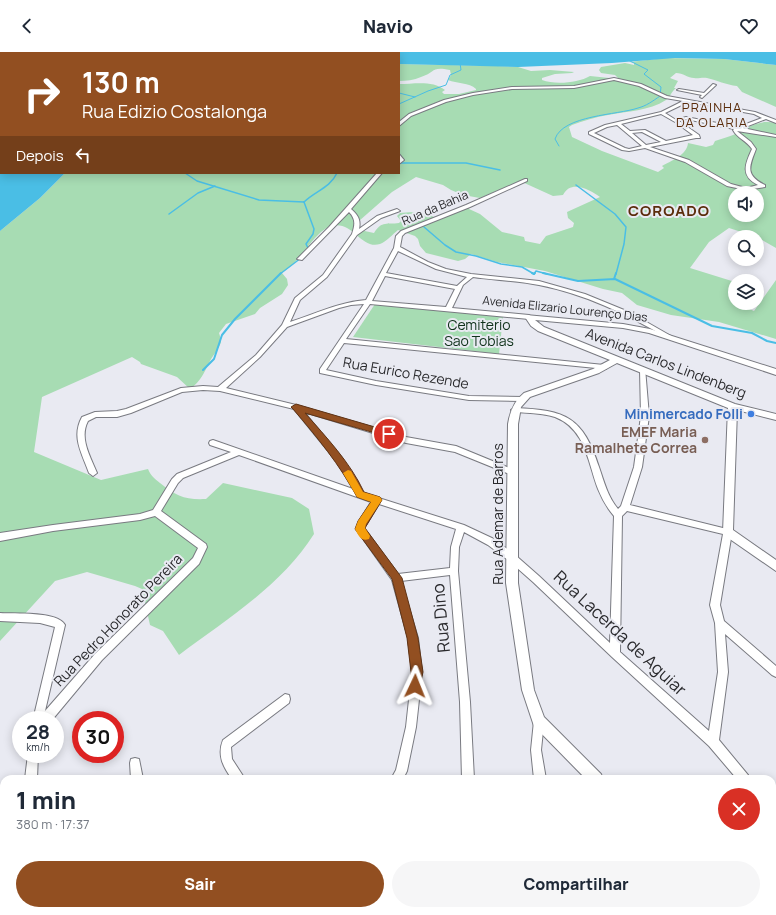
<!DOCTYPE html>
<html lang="pt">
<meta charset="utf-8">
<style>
:root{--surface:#fff;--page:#f6f6f7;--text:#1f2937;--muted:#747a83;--accent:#924f21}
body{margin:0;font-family:Manrope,sans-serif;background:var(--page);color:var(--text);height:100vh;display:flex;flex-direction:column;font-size:15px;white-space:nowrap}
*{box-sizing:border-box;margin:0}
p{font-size:13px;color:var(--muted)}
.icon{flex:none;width:22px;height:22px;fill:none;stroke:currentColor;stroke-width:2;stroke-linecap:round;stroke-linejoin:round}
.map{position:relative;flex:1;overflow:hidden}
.panel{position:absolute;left:0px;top:723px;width:776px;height:140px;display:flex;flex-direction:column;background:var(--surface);border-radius:12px 12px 0 0;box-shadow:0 2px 10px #0003}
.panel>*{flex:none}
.hud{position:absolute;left:0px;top:0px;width:400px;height:122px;box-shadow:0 2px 10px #0003;background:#924f21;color:#fff;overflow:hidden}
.controls{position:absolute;left:728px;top:134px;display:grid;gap:8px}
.controls a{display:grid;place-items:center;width:36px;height:36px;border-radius:50%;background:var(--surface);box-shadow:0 2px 10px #0003;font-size:20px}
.speed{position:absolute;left:12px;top:659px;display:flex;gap:8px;font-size:20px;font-weight:700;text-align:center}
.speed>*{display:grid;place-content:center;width:52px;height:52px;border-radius:50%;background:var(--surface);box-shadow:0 2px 10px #0003;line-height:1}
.speed small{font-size:10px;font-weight:400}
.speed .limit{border:6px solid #d22;background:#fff;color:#111}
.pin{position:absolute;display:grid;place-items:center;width:34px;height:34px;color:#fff;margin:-17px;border:2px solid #fff;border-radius:50%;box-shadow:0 1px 4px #0007}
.me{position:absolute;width:44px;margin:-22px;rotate:2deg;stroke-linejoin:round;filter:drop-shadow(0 0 3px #0008)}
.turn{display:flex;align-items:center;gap:14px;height:84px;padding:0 16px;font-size:18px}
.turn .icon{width:52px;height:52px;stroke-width:2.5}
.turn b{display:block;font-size:28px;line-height:34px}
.then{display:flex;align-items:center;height:38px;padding:0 16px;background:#0003;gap:8px;font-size:15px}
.round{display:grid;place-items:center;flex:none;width:42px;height:42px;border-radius:21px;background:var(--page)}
.overview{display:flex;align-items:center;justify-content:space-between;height:68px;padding:0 16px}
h1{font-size:24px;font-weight:800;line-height:30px}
.cta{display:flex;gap:8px;margin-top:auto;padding:8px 16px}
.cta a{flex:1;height:46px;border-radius:24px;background:var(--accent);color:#fff;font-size:16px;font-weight:800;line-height:46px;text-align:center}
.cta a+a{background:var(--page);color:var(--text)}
header{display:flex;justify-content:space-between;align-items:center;height:52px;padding:0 16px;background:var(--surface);font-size:18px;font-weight:800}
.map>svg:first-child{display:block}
</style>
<header><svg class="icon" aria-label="back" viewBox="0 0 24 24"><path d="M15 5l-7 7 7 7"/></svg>Navio<svg class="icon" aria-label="heart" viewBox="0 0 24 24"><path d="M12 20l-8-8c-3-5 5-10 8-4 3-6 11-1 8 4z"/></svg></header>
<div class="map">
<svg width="776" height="863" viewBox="0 0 776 863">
<rect width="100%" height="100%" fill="#e9eaf2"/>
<g fill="#a7dcb3" fill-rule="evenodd">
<path d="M0 0H115L1 1 0 47Z"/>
<path d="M665 6 724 7 776 13V55L742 40 737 34C726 33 717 28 707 26 702 25 698 27 694 26 688 26 683 21 676 21L670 26 678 29 674 36H676C671 40 671 44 666 48 649 59 627 59 608 63 596 65 583 69 572 73L569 75 572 85 602 99 658 120 664 116 662 114C671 109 687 103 688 91L706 95 713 93 715 89C721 87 728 85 733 83 749 76 757 67 776 71V196L757 185 729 176 709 190 690 216 735 230V251L754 259 776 228V287L719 270 671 263 637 253 622 241 603 237 545 219 497 210 471 202 465 207 458 209 426 201 420 194 418 187 415 184 398 178C393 182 386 190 380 192 361 198 353 168 331 174 318 178 305 200 296 209 292 214 286 217 282 221L287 227 288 233 282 242 260 256 255 262 226 272 219 281C220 284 221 287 221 290 219 297 213 303 210 309 204 321 201 329 190 337L177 325 141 312 140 310 132 305 42 345 34 400 101 428 148 417C151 424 154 426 160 431 176 444 185 448 206 447L223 431 292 446 309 457 314 482C281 534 227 567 179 603L163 579 150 573 142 537 135 534 87 520 55 529 0 589V179L40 146 65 121H399V32C414 32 433 28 445 38L442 40 444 42H459L476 38V37C469 30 457 32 448 28L451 23 450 18C431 14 436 20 421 25 414 28 406 29 399 29V12L497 14 518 15 531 19 550 18 574 20 572 21 555 22 542 26V28C555 33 578 31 590 24L619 27 615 23 601 21 599 18 601 15 625 11 634 13V11L630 10ZM416 125 443 133 451 138 463 143 480 146 520 129 553 144 563 143C571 127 590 138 600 145L567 160 568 166 574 171 573 175 546 184 540 192 525 189 524 185 502 180 480 162 469 157V154L436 167C428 159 411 160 400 161L397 164 401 169 399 171C387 173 382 168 374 181L360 178 354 180 359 169 392 140ZM735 141H757V163H735Z"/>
<path d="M375 252 503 265 499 302 353 285Z"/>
<path d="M621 859H699L702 863H615Z"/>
</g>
<g fill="#4abee5">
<path d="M115 0H776V13L724 7 675 6 612 11 518 15 399 12V1H110Z"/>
<path d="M0 47H1V121H65L40 146 0 179Z"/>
</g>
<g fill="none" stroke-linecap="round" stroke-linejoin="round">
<g stroke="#4abee5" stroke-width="1">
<path d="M399 41 415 45"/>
<path d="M399 52 428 39 446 33 450 23 461 18 460 11"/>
<path d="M559 94 555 87C563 63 618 63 638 56 646 54 653 49 660 44L661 35 644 22 648 18 628 8"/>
</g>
<g stroke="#4abee5" stroke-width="1.5">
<path d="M399 111H466L500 118"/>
<path d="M185 121 197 129 259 148 304 150"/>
<path d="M576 133 615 162 626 175 624 192 616 222"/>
<path d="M304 150 314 177 313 182 306 192 309 198"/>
<path d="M304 150C315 139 330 136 337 121"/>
<path d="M169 162 198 141 215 134"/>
<path d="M424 175 445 193 456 200 476 204 501 212 522 215 534 222"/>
<path d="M280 222 301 206"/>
<path d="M534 222 536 219 547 222"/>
</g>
<g stroke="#4abee5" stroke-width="2">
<path d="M532 221 534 222 535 221"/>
<path d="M543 221 578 229 615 227 712 274 752 281 767 289 776 291"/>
<path d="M614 227 616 221"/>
<path d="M203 318 214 307 222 283 235 267 281 221"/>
</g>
<g stroke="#797a81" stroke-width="2">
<g id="minor">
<path d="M614 26 641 32 667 44 755 60 776 68V71L766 67 743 76 776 83V85L737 79 751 90 756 97C749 115 745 123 765 133V135L746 138 727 134 685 110 645 96 629 99 622 98 589 82V80L605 73 661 60 683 49 665 46 639 34 614 28 574 36 512 37 473 43 446 50 411 64 399 74V70L409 62 444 48 473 41 512 35 574 34ZM688 50 754 62 762 66 738 75 686 65 676 68 665 61ZM661 62 675 70 693 83 666 89 645 78 630 79 621 72ZM686 67 734 77 733 78C737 86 747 89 752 97 745 112 740 124 758 133L746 136 731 132 689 108 650 95 696 86H700L699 83 679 69ZM617 73 642 94 629 97 625 96 594 81 607 75ZM642 80 661 90 646 93 632 81Z"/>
<path d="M713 32 716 33 702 46 700 45 702 43 677 38 679 37 704 41Z"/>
<path d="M399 102 404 108 399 112Z"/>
<path d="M377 121H382L351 157C358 163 361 168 359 177L377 164 397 157 400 159 381 166 357 183 327 225 300 248 290 270C315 262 339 250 366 248L394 196 396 184 401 179 466 153 525 127H527V129L470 155 405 181 402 184 400 195 428 210 446 217 471 222 539 229 585 242 629 260 671 284 668 286 666 285C626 262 585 242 539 233 518 229 495 228 473 225L463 233 452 256 529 263 532 265 529 267 370 252 346 287 604 313 607 315 606 317 344 291 326 318 376 329 469 344 524 345 525 347 521 349 469 348 376 333 320 321V317L364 252 351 253 339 256 287 275 260 305 226 336 296 353 406 385 456 394 517 419 518 421 514 424 455 400 406 391 304 360 342 406 363 441 464 473 494 487 514 502 539 524 610 591 614 464C607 456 602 447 598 437 588 411 586 377 555 365 543 361 528 361 515 360L511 358 515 356C566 358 583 365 599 415 604 430 608 445 618 457L621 454 634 415 641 364 640 318 641 316H645L649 364 642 415 630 453 731 478 732 480 720 553 724 569 776 614V625L772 623 725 582 728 620 719 688 748 723 750 727H737L709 694 612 605 533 530 508 508 488 493 464 480 459 495 458 519 470 650 474 727H462L460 650 450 523 401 529 418 586 422 620 416 675 407 719 403 727H391L396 718 406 675 412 620 408 586 392 528 356 477 359 469 371 450 239 403 183 426 178 431 161 459 206 492 207 495 199 512 102 608 52 668H33L55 575 40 571 0 569V561C14 562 58 559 65 573L45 659 95 602 193 506 198 496 155 464 140 468 53 479 0 489V481L53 473 140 462 153 458 172 427 177 422 231 400 210 393 209 391 210 389 213 388 353 437 337 410 294 357 220 339 203 338 182 340 131 361 117 365H96L88 369C79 386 90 404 97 421L93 424 89 421C82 401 71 385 82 365L95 360 117 359 126 357 181 336 203 334 218 335 256 303 282 273 295 246 323 223 352 182C355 173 356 167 349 160L302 208 297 207 329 175ZM398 199 436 217 467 225 457 234 386 221ZM385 224 455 237 446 255 372 249ZM379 452 456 477 451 495 450 516 398 522 364 476ZM627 459 723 482 710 553 715 571 718 620 709 679 620 600 622 464Z"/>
<path d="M285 642 289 643 290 647 289 651 231 695 232 707 245 727H232C223 715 217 703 223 688Z"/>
<path d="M539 664 543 665 544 669 541 698 546 727H534L531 698 534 669 535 665Z"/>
<path d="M28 702H38L37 727H25Z"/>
<path d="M135 706 139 707 143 727H131L130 711 131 707Z"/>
<path d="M772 750 776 752V765L772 763Z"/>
<path d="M4 813V835L0 837V815Z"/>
<path d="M174 859H186L187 863H175Z"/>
<path d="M207 859H225L224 863H206Z"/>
<path d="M530 859H545L546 863H531Z"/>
<rect x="548" y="859" width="12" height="4"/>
</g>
</g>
<g stroke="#797a81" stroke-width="2">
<g id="tertiary">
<path d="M526 263 623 272 650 277 776 317V323L649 281 623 276 535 268 544 275 735 352 776 362V368L737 358 733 478 776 508V519L724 483 723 480 728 356 617 311 599 321 530 345 521 355 518 372V531L534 638 544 665 601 722 603 727H586L534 674 522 638 506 531 508 372C510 360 514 349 524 341L593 317 610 308 538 279 531 274 525 265Z"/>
<path d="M725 859H742L744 863H727Z"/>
</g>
</g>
<use href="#minor" fill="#fff" fill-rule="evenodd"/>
<use href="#tertiary" fill="#fff" fill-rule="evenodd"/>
</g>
<path fill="#924f21" stroke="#5f3315" d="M296 352 392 380 393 382 389 385 305 361C326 385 350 410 364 440L380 445 382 448 365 476 402 526 418 586 423 620 419 638 415 639 411 638 410 634 411 620 407 586 392 527 355 477 358 469 371 450 357 445C340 413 317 385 293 357L291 355Z"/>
<path fill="#f59e0b" d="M348 418 351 419 363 440 380 445 382 448 366 472 365 476 370 484 369 487C361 490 358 483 355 477L358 469 371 450 357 445 343 421Z"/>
<circle fill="#3f7fe0" stroke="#e9eaf2" stroke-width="1.5" cx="751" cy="362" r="4"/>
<circle fill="#8d6e63" stroke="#e9eaf2" stroke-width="1.5" cx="705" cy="388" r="4"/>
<g text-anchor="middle" stroke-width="4" stroke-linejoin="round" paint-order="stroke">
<g font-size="12" fill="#2a2a2d" stroke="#e9eaf2">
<text transform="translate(435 156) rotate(-23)" y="4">Rua da Bahia</text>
<text transform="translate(565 257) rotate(6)" y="4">Avenida Elizario Lourenço Dias</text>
</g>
<g font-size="13" letter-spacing="1" fill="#5b2d0c" stroke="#e9eaf2">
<text x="712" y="60">PRAINHA<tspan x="712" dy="15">DA OLARIA</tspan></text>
</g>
<g font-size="14" fill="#0f311a" stroke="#e9eaf2">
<text x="479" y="278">Cemiterio<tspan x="479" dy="16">Sao Tobias</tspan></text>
</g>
<g font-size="14" fill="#2a2a2d" stroke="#e9eaf2">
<text transform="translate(666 311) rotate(21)" y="5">Avenida Carlos Lindenberg</text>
<text transform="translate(406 321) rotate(10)" y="5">Rua Eurico Rezende</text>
<text transform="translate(498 462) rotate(-90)" y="5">Rua Ademar de Barros</text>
<text transform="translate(118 568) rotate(-46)" y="5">Rua Pedro Honorato Pereira</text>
</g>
<g font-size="14" font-weight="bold" fill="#366cbe" stroke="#e9eaf2" text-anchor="end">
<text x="743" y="367">Minimercado Folli</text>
</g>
<g font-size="14" font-weight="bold" fill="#785e54" stroke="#e9eaf2" text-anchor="end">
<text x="697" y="385">EMEF Maria<tspan x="697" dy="16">Ramalhete Correa</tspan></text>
</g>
<g font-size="15" font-weight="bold" letter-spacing="1" fill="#5b2d0c" stroke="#e9eaf2">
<text x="669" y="164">COROADO</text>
</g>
<g font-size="17" fill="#2a2a2d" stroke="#e9eaf2">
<text transform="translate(441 566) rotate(-95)" y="6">Rua Dino</text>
<text transform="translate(620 581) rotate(43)" y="6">Rua Lacerda de Aguiar</text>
</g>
</g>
</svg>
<div class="controls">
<a><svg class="icon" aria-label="sound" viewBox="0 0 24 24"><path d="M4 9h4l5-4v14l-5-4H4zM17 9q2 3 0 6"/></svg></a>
<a><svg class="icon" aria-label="search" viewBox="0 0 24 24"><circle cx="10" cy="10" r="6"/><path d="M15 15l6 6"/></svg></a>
<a><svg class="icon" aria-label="layers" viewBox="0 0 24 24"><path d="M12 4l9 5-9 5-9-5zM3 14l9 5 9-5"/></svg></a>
</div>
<div class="speed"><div>28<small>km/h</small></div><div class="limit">30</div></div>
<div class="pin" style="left:389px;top:382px;background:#d93025"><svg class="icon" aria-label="arrive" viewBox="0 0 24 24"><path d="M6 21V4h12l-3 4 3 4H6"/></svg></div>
<svg class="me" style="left:415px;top:634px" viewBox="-20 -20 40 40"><path d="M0-17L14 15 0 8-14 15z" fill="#924f21" stroke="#fff" stroke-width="4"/></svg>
<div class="hud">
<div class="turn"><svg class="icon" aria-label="right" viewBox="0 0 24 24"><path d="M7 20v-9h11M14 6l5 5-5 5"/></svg><div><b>130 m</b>Rua Edizio Costalonga</div></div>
<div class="then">Depois<svg class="icon" aria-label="left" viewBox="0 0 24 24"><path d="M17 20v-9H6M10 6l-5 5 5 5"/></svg></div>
</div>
<section class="panel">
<div class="overview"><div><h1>1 min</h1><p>380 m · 17:37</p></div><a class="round" style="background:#d93025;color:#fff"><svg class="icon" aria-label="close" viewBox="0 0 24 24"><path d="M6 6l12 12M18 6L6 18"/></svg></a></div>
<div class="cta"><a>Sair</a><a>Compartilhar</a></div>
</section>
</div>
